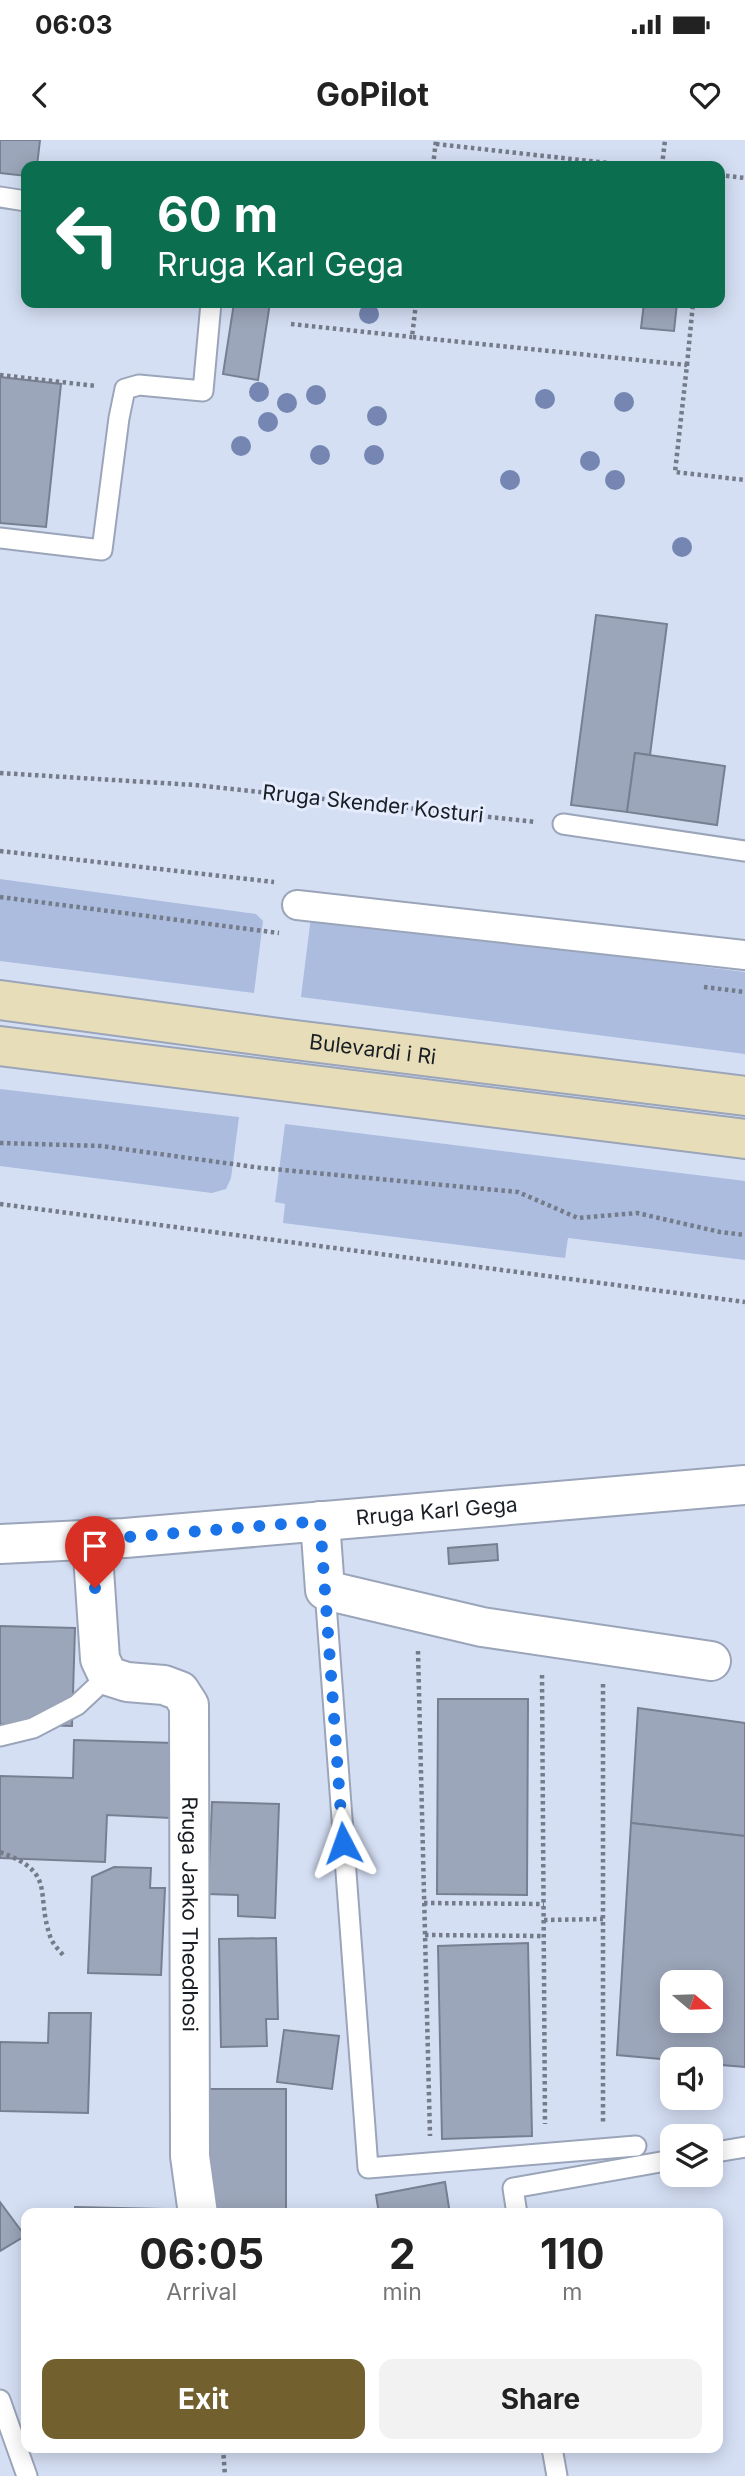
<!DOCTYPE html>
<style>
:root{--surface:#fff;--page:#f2f2f2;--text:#222;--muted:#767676;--accent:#72612f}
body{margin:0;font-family:Inter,sans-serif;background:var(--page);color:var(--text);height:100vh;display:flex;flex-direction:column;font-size:26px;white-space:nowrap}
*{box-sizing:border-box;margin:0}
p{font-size:23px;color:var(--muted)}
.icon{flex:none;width:38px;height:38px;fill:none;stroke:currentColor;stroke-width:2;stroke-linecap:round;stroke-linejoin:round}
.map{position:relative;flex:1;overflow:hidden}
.side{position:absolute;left:21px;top:2068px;width:702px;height:245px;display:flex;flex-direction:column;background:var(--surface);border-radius:14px;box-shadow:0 4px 18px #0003}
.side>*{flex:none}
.guide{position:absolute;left:21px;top:21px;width:704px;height:147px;border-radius:14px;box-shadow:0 4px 18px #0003;background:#0b6e4f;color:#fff;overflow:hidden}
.needle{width:46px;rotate:109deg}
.tools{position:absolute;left:660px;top:1830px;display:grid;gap:14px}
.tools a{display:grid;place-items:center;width:63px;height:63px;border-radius:14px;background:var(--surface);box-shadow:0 4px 18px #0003;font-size:35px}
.pin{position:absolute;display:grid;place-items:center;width:60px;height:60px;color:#fff;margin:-72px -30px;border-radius:50% 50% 50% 0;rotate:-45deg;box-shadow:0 0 7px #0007}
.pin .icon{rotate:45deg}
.me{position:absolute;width:77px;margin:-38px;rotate:356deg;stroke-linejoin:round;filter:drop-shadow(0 0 5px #0008)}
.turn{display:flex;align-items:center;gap:24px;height:147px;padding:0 21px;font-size:32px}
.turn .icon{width:91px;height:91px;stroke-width:2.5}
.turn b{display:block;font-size:49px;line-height:60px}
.eta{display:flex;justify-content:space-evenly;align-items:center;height:119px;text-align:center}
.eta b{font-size:42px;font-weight:700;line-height:49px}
.cta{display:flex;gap:14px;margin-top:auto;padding:14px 21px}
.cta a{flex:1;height:80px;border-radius:14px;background:var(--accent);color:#fff;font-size:28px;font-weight:700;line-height:80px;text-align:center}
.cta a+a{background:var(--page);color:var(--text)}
.status{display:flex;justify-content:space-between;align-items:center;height:49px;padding:0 35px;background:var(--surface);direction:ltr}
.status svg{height:19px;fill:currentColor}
header{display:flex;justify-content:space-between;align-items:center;height:91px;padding:0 21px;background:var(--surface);font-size:32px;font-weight:700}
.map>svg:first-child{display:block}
</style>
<div class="status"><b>06:03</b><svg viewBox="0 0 49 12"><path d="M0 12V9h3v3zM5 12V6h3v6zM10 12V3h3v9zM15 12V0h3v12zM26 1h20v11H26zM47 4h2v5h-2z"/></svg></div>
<header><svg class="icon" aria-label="back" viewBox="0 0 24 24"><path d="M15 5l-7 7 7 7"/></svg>GoPilot<svg class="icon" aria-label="heart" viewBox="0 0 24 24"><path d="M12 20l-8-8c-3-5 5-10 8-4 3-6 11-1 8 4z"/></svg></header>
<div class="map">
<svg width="745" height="2336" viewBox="0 0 745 2336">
<rect width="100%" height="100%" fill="#d5dff4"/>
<g fill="#abbcdf">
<path d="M0 739 256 774 263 781 254 853 0 821Z"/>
<path d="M311 777 745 832V914L301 857Z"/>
<path d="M0 949 239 977 231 1038 226 1049 212 1053 0 1026Z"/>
<path d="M285 984 745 1041V1120L568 1098 565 1118 283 1083 285 1064 275 1062Z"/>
</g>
<g fill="#9ca6ba" stroke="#778093" stroke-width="2" fill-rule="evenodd">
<path d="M0 0H40L37 26H26V36L0 33Z"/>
<path d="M234 163H270L258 240 223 234Z"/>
<path d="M644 163H677L674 191 641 188Z"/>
<path d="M0 237 61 244 46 387 0 383Z"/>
<path d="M596 475 667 484 650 615 635 613 627 672 571 665Z"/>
<path d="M635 613 725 626 717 685 627 672Z"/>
<path d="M497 1404 498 1420 449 1424 448 1408Z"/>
<path d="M0 1486 75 1488 72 1586 0 1584Z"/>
<path d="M438 1559H528L527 1755 437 1754Z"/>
<path d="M638 1568 745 1583V1696L631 1683Z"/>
<path d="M74 1600 174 1603 171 1678 107 1675 105 1722 0 1718V1636L73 1638Z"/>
<path d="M212 1662 279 1664 275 1778 238 1776V1755L208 1754Z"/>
<path d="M631 1683 745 1696V1927L710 1924V1920H672L617 1915ZM672 1843H710V1881H672Z"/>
<path d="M114 1727 151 1728 150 1748H165L161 1835 88 1833 92 1737Z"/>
<path d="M276 1798 278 1879H266L267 1906 221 1907 219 1799Z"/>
<path d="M528 1803 532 1996 442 1999 438 1806Z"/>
<path d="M49 1873H91L88 1973 0 1971V1902L48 1903Z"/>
<path d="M284 1890 339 1896 332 1949 277 1942Z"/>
<rect x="199" y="1949" width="87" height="125"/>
<path d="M445 2042 450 2074H379L376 2055Z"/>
<path d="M0 2062 25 2096 0 2111Z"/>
<path d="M75 2067 163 2069V2074H75Z"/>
</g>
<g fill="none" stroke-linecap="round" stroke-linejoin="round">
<g stroke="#9ba5b9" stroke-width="23">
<g id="service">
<path d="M0 57 26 61"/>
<path d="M0 398 102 410 119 278 125 249 139 245 203 251 211 163"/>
<path d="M563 684 745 711"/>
<path d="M325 1450 368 2028 636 2006"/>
<path d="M0 1596 33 1588 77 1565 108 1536"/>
<path d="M710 2013 745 2007"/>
<path d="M517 2074 513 2048 672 2020"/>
<path d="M0 2260 27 2336"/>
<path d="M552 2308 557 2336"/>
</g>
</g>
<g stroke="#9ba5b9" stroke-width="32">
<path id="pedestrian" d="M297 765 745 815"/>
</g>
<g stroke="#9ba5b9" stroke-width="42">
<g id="minor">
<path d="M320 1381 325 1450 482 1487 711 1521"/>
<path id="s1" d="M92 1400 100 1519 108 1536 127 1542 164 1545 180 1551 189 1565 190 2016 198 2074"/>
<path id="s2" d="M0 1404 125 1398 745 1345"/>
</g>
</g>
<g stroke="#9ba5b9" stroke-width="42">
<g id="secondary">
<path id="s3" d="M0 860 279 898 745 956"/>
<path d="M0 906 745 999"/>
</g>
</g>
<g stroke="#747b89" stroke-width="4.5" stroke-dasharray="3.5 3.5" stroke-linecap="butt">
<path d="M436 4 635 26"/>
<path d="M433 26 436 0"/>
<path d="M662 26 665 0"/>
<path d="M719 35 745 38"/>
<path d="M416 163 412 197 687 225 675 332 745 340"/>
<path d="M291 184 412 197"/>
<path d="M687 225 693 163"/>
<path d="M0 235 96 246"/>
<path d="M0 633 195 645 536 682"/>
<path d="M0 711 274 742"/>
<path d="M0 757 279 793"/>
<path d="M704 847 745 852"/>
<path d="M0 1003 101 1006 262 1028 518 1052 578 1078 637 1073 720 1092 745 1095"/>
<path d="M0 1064 745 1162"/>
<path d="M418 1511 430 1996"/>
<path d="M542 1535 545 1984"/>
<path d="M603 1544V1983"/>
<path d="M0 1712C57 1733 35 1751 50 1796 52 1803 58 1809 63 1815"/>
<path d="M424 1763 544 1764"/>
<path d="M544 1780 603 1779"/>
<path d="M425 1795 544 1796"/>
<path d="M223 2308 225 2336"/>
</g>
<use href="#service" stroke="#fff" stroke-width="19"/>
<use href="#pedestrian" stroke="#fff" stroke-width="28"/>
<use href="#minor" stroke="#fff" stroke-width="38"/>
<use href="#secondary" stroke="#e7ddb8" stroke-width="38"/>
</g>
<g fill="#7486b1">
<circle cx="369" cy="174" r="10"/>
<circle cx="259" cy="252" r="10"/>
<circle cx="316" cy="255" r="10"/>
<circle cx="545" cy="259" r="10"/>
<circle cx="624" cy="262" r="10"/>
<circle cx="287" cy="263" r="10"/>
<circle cx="377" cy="276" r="10"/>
<circle cx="268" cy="282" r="10"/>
<circle cx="241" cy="306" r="10"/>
<circle cx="320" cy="315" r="10"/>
<circle cx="374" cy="315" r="10"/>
<circle cx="590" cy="321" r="10"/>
<circle cx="510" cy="340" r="10"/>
<circle cx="615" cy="340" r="10"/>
<circle cx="682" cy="407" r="10"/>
</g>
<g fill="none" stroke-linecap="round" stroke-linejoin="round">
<path stroke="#1a73e8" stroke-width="12" stroke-dasharray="0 21.6" d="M95 1448 92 1400 320 1381 343 1703"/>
</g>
<g text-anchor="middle" stroke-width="6" stroke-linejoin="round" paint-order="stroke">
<g font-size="21" fill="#191d24" stroke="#e4ecfd">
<text transform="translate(373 664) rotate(6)" y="7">Rruga Skender Kosturi</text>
<text dy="7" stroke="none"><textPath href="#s3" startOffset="376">Bulevardi i Ri</textPath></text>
<text dy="7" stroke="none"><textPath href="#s2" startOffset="438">Rruga Karl Gega</textPath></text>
<text dy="7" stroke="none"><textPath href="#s1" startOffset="438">Rruga Janko Theodhosi</textPath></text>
</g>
</g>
</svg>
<div class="tools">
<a><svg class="needle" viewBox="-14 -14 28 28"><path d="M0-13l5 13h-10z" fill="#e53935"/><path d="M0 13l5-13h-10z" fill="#767676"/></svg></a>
<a><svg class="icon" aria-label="sound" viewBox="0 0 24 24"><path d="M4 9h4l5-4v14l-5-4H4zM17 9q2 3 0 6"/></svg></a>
<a><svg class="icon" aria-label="layers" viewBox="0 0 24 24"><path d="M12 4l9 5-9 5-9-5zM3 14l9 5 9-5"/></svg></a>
</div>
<div class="pin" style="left:95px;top:1448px;background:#d93025"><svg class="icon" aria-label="arrive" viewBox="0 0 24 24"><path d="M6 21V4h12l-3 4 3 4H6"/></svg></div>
<svg class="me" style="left:343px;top:1703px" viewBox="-20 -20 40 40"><path d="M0-17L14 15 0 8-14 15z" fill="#1a73e8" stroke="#fff" stroke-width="4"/></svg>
<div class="guide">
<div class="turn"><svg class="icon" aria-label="left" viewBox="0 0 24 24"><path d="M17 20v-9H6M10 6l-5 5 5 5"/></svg><div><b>60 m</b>Rruga Karl Gega</div></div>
</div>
<section class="side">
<div class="eta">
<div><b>06:05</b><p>Arrival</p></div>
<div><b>2</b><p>min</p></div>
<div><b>110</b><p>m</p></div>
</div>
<div class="cta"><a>Exit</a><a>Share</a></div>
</section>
</div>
